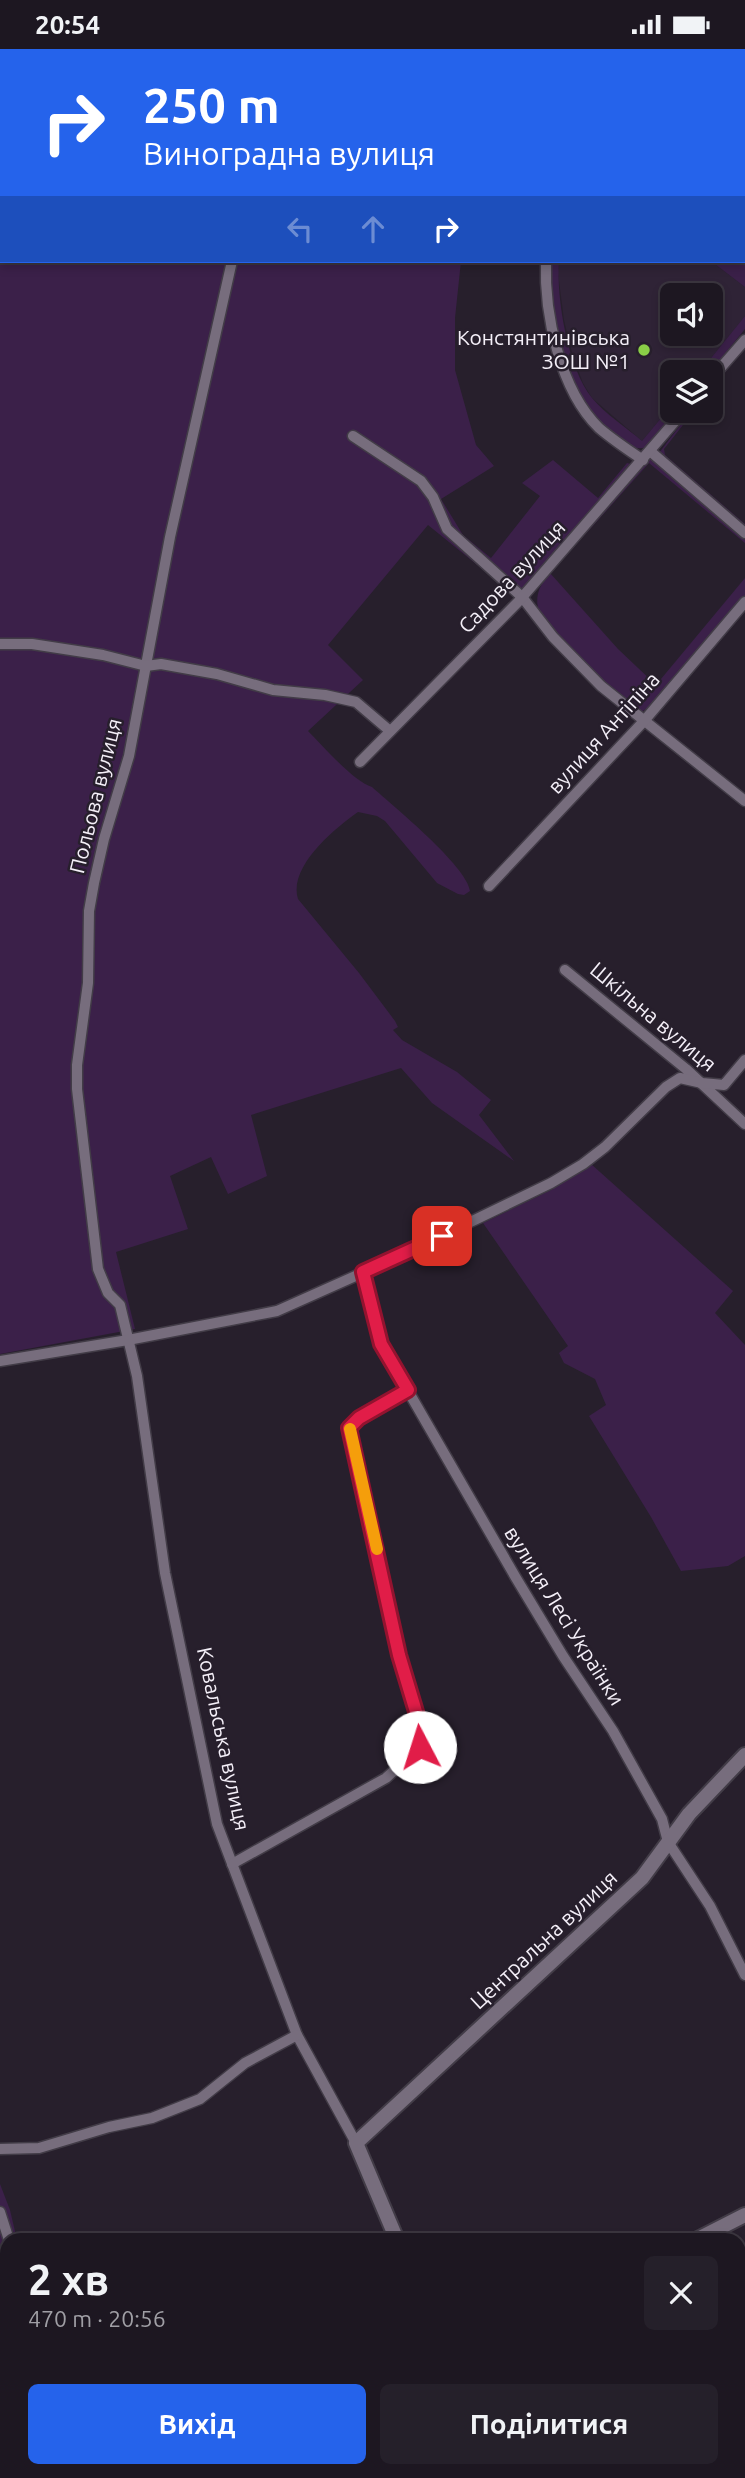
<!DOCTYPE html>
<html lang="uk">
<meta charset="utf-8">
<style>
:root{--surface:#1d1721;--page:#25202a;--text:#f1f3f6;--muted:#a09fa5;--line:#3b363f;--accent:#2563eb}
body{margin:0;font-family:Ubuntu,sans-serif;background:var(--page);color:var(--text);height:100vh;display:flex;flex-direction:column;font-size:26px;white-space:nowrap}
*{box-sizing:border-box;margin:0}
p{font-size:23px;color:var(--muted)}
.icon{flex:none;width:38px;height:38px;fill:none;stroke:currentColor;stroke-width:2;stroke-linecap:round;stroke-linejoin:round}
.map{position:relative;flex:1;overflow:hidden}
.side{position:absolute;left:0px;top:2184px;width:746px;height:245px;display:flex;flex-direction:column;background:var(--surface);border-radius:21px 21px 0 0;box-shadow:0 4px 10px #0003,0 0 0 2px var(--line)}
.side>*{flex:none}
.hud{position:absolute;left:0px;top:0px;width:746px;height:214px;box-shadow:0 4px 10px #0003,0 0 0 2px var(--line);background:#2563eb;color:#fff;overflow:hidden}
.tools{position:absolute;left:660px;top:234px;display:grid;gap:14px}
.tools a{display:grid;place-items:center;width:63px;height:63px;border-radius:10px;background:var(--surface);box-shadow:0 4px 10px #0003,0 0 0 2px var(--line);font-size:35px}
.pin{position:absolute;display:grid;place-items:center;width:60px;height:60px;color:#fff;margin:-30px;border-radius:14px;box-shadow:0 4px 10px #0006}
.me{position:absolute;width:77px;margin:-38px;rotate:355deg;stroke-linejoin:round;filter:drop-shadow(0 0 5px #0008)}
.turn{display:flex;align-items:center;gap:24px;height:147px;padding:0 28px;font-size:32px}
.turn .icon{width:91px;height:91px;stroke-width:2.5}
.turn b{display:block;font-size:49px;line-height:60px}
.lanes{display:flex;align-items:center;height:66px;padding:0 28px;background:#0003;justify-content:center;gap:35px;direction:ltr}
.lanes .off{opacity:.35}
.round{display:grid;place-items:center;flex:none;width:74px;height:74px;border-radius:10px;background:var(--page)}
.head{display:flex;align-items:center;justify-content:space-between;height:119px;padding:0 28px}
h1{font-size:42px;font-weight:700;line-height:52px}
.cta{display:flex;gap:14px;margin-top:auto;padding:14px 28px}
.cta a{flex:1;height:80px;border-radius:10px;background:var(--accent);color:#fff;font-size:28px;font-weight:700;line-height:80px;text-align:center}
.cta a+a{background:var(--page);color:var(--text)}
.status{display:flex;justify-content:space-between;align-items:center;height:49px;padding:0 35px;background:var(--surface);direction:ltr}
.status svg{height:19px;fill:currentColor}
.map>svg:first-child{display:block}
</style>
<div class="status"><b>20:54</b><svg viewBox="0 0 49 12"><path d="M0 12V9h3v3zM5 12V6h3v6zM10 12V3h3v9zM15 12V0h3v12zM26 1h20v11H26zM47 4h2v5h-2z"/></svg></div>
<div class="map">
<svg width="745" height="2429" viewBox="0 0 745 2429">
<rect width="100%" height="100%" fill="#271f2c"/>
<path fill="#2f2336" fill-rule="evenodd" d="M559 212H711L745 238V267L699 324H672V356L642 392 592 349 583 334 573 308 564 271 558 224ZM672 247H710V285H672Z"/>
<g fill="#3b2049">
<path d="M277 0H510L511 2H277Z"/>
<path d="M0 27 2 212H461L455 269V321L476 396 494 417 441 450 463 486 491 509 540 447 522 434 553 411 598 449 627 414 631 415 630 421 530 536 513 545 428 476 328 596 363 631 308 682C323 697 353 732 372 738 393 757 467 817 470 842L464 846 458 845 437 834 385 772 377 767 358 763C334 780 288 818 298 850L359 924 395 972 398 978 393 981 402 991 457 1023 491 1051 479 1066 514 1112 432 1054 401 1019 251 1066 267 1127 228 1145 211 1108 170 1127 188 1180 116 1203 135 1280 0 1305Z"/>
<path d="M745 39V238L711 212H744Z"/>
<path d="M549 212H559C556 249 568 320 592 349 605 365 626 378 642 392L672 356V362H678C669 373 658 393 646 398 637 402 628 396 621 391 563 353 553 275 549 212Z"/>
<path d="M745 267V280L709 324H699Z"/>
<path d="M691 362H694L664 400 665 406 745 475V479L659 404Z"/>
<path d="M651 410 657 412 745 488V494L649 414 582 489 646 412Z"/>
<path d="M550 524 618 600 656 636 745 529V548L649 658 641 663C635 659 628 656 622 652 605 640 542 577 538 559 535 544 541 535 550 524Z"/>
<path d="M591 1115 733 1242 715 1264 745 1296V1507L728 1517 681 1522 651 1468 589 1367 606 1356 595 1330 564 1314 559 1304 568 1297 483 1174 551 1141Z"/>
<path d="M0 2135 10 2161 17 2191H7V2324H0Z"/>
</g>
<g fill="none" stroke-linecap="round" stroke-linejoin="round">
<g stroke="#423c47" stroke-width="13">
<g id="street">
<path d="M275 2V0"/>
<path d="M427 2 429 0"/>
<path d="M627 2 629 0"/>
<path d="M0 21H2"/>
<path d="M232 212 170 488 129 707 104 790 94 834 89 862 88 934 77 1016V1040L98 1220 108 1244 120 1256 137 1327 165 1524 217 1775 297 1986 356 2094"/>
<path d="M546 212C544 265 560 341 599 379 613 391 628 401 643 411"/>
<path d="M710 331 745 291"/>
<path d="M353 387 421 432 433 448 447 480 522 548 553 588 601 637 745 752"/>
<path d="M650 402 745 484"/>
<path d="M0 595H32L103 606 146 617 161 615 217 625 273 641 325 646 356 653 390 682"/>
<path d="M360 713 518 553 684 362"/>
<path d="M489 837 644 672 745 553"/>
<path d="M565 921 686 1020 745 1075"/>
<path d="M363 1223 381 1295 516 1529 563 1607 613 1682 662 1770 668 1793 710 1857 745 1926"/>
<path d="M0 1312 128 1291 277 1262 398 1208 551 1134 583 1115 605 1098 666 1038 680 1029 702 1034 724 1036 745 1011"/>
<path d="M232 1815 386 1729 420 1698 417 1666 399 1606 349 1379 359 1369 408 1341"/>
<path d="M0 2100 39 2099 109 2078 152 2069 200 2050 245 2014 297 1986"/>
<path d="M0 2163 9 2191"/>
<path d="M738 2288 745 2287"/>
<path d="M76 2422 80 2429"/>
<path d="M237 2422 240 2429"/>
<path d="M499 2422 501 2429"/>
<path d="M203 2429 217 2422"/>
</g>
</g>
<g stroke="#423c47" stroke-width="18">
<g id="secondary">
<path d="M397 2191 356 2094 642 1829 689 1765 745 1706"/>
<path d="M696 2191 745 2166"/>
</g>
</g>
<use href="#street" stroke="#776d7d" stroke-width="10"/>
<use href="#secondary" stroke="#776d7d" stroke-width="14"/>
</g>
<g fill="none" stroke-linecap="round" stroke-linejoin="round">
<g stroke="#92132f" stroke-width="18">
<path id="route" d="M420 1698 417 1666 399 1606 349 1379 359 1369 408 1341 381 1295 363 1223 442 1187"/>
</g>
<use href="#route" stroke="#e11d48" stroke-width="12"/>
<path stroke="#f59e0b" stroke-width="12" d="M350 1380 377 1500"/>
</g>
<circle fill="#8ace47" stroke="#271f2c" stroke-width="2.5" cx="644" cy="301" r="7"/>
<g text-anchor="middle" stroke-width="5" stroke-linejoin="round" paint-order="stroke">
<g font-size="21" fill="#f4eff8" stroke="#271f2c" text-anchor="end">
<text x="630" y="296">Констянтинівська<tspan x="630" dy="24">ЗОШ №1</tspan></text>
</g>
<g font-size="21" fill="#f4eff8" stroke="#271f2c">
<text transform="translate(512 528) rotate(-47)" y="7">Садова вулиця</text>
<text transform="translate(604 684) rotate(-48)" y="7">вулиця Антіпіна</text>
<text transform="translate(96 747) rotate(-76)" y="7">Польова вулиця</text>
<text transform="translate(653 968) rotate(40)" y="7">Шкільна вулиця</text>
<text transform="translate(564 1567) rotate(58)" y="7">вулиця Лесі Українки</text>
<text transform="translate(223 1690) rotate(78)" y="7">Ковальська вулиця</text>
<text transform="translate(544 1891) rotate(-43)" y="7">Центральна вулиця</text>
</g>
</g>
</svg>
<div class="tools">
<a><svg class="icon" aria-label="sound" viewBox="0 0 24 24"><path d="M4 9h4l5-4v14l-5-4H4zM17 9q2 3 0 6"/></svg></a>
<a><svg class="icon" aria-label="layers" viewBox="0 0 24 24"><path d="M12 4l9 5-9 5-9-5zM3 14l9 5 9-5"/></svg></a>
</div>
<div class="pin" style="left:442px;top:1187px;background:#d93025"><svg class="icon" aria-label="arrive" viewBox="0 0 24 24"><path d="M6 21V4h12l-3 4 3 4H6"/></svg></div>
<svg class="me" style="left:420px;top:1698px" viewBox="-20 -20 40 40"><circle r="19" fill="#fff"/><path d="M0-13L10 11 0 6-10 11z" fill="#e11d48"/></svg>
<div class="hud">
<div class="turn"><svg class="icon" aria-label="right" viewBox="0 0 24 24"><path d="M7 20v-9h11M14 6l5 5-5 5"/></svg><div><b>250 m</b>Виноградна вулиця</div></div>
<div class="lanes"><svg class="icon off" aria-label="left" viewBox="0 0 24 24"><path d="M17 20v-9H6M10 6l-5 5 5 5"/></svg><svg class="icon off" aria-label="ahead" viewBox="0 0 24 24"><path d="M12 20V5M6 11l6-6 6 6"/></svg><svg class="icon" aria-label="right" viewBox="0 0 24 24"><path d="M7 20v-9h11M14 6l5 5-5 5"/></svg></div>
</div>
<section class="side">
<div class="head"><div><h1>2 хв</h1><p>470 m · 20:56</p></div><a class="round"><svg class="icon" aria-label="close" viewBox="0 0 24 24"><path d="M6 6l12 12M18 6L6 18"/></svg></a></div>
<div class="cta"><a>Вихід</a><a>Поділитися</a></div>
</section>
</div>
